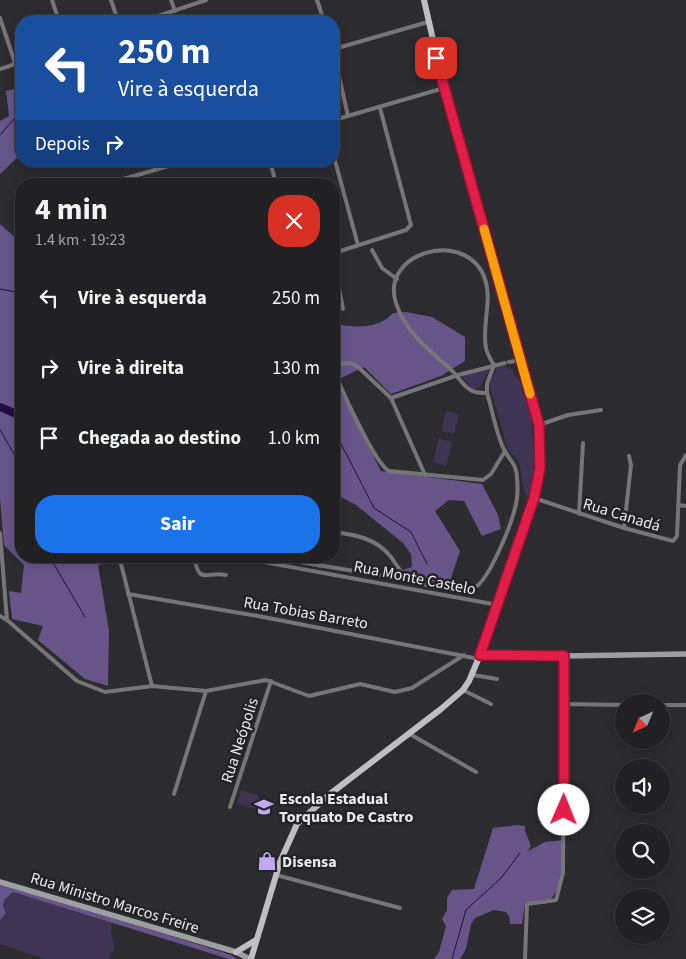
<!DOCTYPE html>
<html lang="pt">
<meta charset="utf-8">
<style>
:root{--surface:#212023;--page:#2d2d30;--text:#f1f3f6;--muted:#a2a3a6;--line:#3e3e41;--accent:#1a73e8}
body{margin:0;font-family:"Source Sans 3",sans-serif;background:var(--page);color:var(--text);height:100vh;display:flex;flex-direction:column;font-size:19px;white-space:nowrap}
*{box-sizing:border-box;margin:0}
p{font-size:16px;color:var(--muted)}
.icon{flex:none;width:28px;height:28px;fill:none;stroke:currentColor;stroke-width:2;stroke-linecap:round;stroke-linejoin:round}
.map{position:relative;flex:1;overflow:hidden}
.panel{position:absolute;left:15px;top:178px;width:325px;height:385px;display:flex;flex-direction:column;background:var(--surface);border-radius:20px;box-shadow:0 2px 12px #0003,0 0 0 1px var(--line)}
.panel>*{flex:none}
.banner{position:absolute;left:15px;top:15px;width:325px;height:152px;border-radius:20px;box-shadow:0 2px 12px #0003,0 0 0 1px var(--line);background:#1a4fa0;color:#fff;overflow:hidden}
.needle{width:32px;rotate:224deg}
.buttons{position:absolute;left:615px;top:694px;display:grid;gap:10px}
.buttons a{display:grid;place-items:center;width:55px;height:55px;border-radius:50%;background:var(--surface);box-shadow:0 2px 12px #0003,0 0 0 1px var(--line);font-size:25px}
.pin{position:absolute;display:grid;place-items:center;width:42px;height:42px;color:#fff;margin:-21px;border-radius:10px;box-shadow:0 2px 8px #0006}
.me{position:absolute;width:55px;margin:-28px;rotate:1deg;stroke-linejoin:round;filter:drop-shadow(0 0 4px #0008)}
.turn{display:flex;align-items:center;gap:18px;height:105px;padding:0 20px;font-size:22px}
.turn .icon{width:65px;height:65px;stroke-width:2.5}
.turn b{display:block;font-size:35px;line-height:42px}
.then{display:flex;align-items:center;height:48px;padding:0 20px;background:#0003;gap:10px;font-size:19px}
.round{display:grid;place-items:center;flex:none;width:52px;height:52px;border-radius:20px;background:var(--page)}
.overview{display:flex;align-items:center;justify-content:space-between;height:85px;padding:0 20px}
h1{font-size:30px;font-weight:700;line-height:38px}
.action{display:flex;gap:10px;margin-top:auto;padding:10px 20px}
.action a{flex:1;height:58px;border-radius:20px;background:var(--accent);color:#fff;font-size:20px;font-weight:700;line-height:58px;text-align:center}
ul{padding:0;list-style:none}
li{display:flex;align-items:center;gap:15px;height:70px;padding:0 20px}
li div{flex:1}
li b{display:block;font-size:19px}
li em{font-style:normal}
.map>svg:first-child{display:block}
</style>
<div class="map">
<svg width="686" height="959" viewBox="0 0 686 959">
<rect width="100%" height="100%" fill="#2c2b2f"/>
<g fill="#3f3454">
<path d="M507 366 509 369 513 370C514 377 522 382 524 389 536 426 535 464 531 501L524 493 519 461 508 450 489 384 498 367Z"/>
<path d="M490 368 481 386 473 390 460 375Z"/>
<path d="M446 411 459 414 454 434 441 431Z"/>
<path d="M439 438 452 443 446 466 433 462Z"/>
<path d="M241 790 259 796 255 809 237 803Z"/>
<path d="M13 892 112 922 111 932 115 948 108 959H45L0 944V920L6 913 3 907 4 900Z"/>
</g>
<g fill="#67558a">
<path d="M21 87V154L0 174V121L9 116 6 91Z"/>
<path d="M0 224 18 240H21V556H115L116 560 98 565 109 631 108 686 85 679 38 640 43 626 12 619 9 591 21 593 24 565 4 545 0 498Z"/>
<path d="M406 312 432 317 465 337V361L441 376 391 394 364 367 335 381 381 471 482 484 498 515 501 529 482 536 464 501 449 500 435 511 460 551 449 584 412 578 402 570 412 567 411 554 403 543 356 505 334 493V321L336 324C355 328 379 329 393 313Z"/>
<path d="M517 825 525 826V831L531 846 528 851 545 842 563 840C561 862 565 891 545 904L525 903 522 924H510L509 916 506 912 494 910 475 918 471 924 466 949 460 959H434L439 952 446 926 442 919 447 910V898L452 890 474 889 493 828Z"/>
<path d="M0 884 197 944 231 955 237 959H229L13 892 4 900 3 906 6 913 0 920V928Z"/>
</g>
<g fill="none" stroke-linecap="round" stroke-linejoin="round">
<g stroke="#220e3d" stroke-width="1">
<path d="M0 135 21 111"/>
<path d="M0 289 21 293"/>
<path d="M0 430 17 459 21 480"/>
<path d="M334 430 374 508 411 532 427 564"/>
<path d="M49 556 85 617"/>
<path d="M452 959 466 910 501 878 520 853"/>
</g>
<path stroke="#220e3d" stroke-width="8" d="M0 407 21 416"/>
<g stroke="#767577" stroke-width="4">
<path d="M52 0 59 21"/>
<path d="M111 0 118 21"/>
<path d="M171 0 175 11"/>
<path d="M317 0 324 21"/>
<path d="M0 18 15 63"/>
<path d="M143 21 206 0"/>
<path d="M334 49 428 22"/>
<path d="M334 54 348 116"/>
<path d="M0 69 21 62"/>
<path d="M334 120 444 88"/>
<path d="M334 157 358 245"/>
<path d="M270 161 276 184"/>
<path d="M106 184 186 161"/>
<path d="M372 250 382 268 397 279"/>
<path d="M334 253 406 230 411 225 380 108"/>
<path d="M334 262 343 309"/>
<path d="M509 362 520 360"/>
<path d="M391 398 458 375 505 363"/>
<path d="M539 425 568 415 601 410"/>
<path d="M425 475 391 398 358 367 351 363 336 364 334 369C340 387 375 464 389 471L483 480 491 474 505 451"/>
<path d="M534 498 624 528 673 541 677 536 680 465 686 455"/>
<path d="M678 505 686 506"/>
<path d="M579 514 583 443"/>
<path d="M624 528 631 465 629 456"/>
<path d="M334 532C356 535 376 538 391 557 397 565 401 575 411 580 422 585 463 594 474 588 489 581 511 525 515 508 518 498 518 488 517 478 517 465 510 461 505 451 497 439 492 408 487 393V384L494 365C491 360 487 354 486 348 481 323 495 297 482 272 459 230 380 254 396 303 404 329 426 348 446 365 464 380 463 394 487 393"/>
<path d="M0 533 7 620"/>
<path d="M119 556 152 686"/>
<path d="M194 556C199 586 205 571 226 575"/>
<path d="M231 556 498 605"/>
<path d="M263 556 409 580"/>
<path d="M320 566 321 556"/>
<path d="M128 594 258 616 479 659"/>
<path d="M0 616 7 620 77 681 105 692 152 686 206 691 266 680 309 696 360 684 395 692 412 688 464 655"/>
<path d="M473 675 497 679"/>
<path d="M463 690 491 704"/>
<path d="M564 704 624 705"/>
<path d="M661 705H686"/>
<path d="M408 733 476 772"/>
<path d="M174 794 206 691"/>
<path d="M230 807 271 681"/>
<path d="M276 875 400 908"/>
<path d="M525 959 527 904 556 900 563 873 564 656"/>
</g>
<g stroke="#9f9ea2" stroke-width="5.5">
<path d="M480 655 564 656 686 654"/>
<path d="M0 882 236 952 250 959"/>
</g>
<g stroke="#bfbec3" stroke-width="6">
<path d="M236 952 256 940"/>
<path d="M251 959 280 862 297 824 330 794 441 709 463 690 469 681 480 655 534 498 540 468 539 425 444 88 424 0"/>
</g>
</g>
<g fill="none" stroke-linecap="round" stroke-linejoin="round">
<g stroke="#92132f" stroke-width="12">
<path id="route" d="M436 58 539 425 540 468 534 498 480 655 564 656V810"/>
</g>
<use href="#route" stroke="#e11d48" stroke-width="9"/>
<path stroke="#f59e0b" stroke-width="9" d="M484 229 530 394"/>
</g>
<defs>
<g id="school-bare" transform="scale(1.5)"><path d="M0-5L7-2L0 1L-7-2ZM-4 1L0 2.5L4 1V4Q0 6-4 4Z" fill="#c1a8f3" stroke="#232225" stroke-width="2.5" paint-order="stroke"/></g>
<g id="shop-bare" transform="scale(1.5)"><path d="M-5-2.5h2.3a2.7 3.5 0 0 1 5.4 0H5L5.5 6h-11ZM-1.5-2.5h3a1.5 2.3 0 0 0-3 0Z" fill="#c1a8f3" stroke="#232225" stroke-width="2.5" paint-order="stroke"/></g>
</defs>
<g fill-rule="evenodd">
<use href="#school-bare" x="264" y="807"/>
<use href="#shop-bare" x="267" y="861"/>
</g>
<g text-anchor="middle" stroke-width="5" stroke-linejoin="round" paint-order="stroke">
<g font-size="16" fill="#eae9ec" stroke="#232225">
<text transform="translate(622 514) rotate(17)" y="6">Rua Canadá</text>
<text transform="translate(415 577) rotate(11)" y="6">Rua Monte Castelo</text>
<text transform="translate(306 612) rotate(10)" y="6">Rua Tobias Barreto</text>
<text transform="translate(239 740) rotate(-72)" y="6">Rua Neópolis</text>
<text transform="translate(115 902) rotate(17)" y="6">Rua Ministro Marcos Freire</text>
</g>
<g font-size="16" font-weight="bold" fill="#eae9ec" stroke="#232225" text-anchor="start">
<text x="279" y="804">Escola Estadual<tspan x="279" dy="18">Torquato De Castro</tspan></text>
<text x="282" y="867">Disensa</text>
</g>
</g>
</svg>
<div class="buttons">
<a><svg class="needle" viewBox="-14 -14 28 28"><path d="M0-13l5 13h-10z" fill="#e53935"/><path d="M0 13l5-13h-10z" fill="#a2a3a6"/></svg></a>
<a><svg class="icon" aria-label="sound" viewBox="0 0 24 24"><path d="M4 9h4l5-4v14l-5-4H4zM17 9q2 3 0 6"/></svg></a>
<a><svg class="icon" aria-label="search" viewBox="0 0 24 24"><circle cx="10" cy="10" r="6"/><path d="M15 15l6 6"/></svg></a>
<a><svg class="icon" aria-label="layers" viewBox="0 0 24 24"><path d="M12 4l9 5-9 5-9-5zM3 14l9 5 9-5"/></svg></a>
</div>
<div class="pin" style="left:436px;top:58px;background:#d93025"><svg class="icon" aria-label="arrive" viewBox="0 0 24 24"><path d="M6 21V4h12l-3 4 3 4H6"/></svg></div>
<svg class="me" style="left:564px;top:810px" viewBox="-20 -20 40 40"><circle r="19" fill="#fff"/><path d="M0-13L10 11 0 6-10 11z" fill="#e11d48"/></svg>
<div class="banner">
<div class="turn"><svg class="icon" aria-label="left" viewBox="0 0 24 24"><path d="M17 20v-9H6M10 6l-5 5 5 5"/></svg><div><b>250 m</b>Vire à esquerda</div></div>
<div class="then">Depois<svg class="icon" aria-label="right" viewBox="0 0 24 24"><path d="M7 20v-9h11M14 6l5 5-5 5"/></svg></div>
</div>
<section class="panel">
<div class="overview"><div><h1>4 min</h1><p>1.4 km · 19:23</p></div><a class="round" style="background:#d93025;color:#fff"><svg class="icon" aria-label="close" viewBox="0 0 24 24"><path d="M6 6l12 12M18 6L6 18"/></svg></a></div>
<ul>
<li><svg class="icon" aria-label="left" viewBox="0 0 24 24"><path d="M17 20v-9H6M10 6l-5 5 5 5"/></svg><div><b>Vire à esquerda</b></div><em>250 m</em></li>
<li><svg class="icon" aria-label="right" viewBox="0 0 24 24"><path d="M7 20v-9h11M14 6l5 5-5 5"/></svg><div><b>Vire à direita</b></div><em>130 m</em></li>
<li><svg class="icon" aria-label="arrive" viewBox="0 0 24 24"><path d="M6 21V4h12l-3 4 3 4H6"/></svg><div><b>Chegada ao destino</b></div><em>1.0 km</em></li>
</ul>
<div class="action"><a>Sair</a></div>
</section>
</div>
